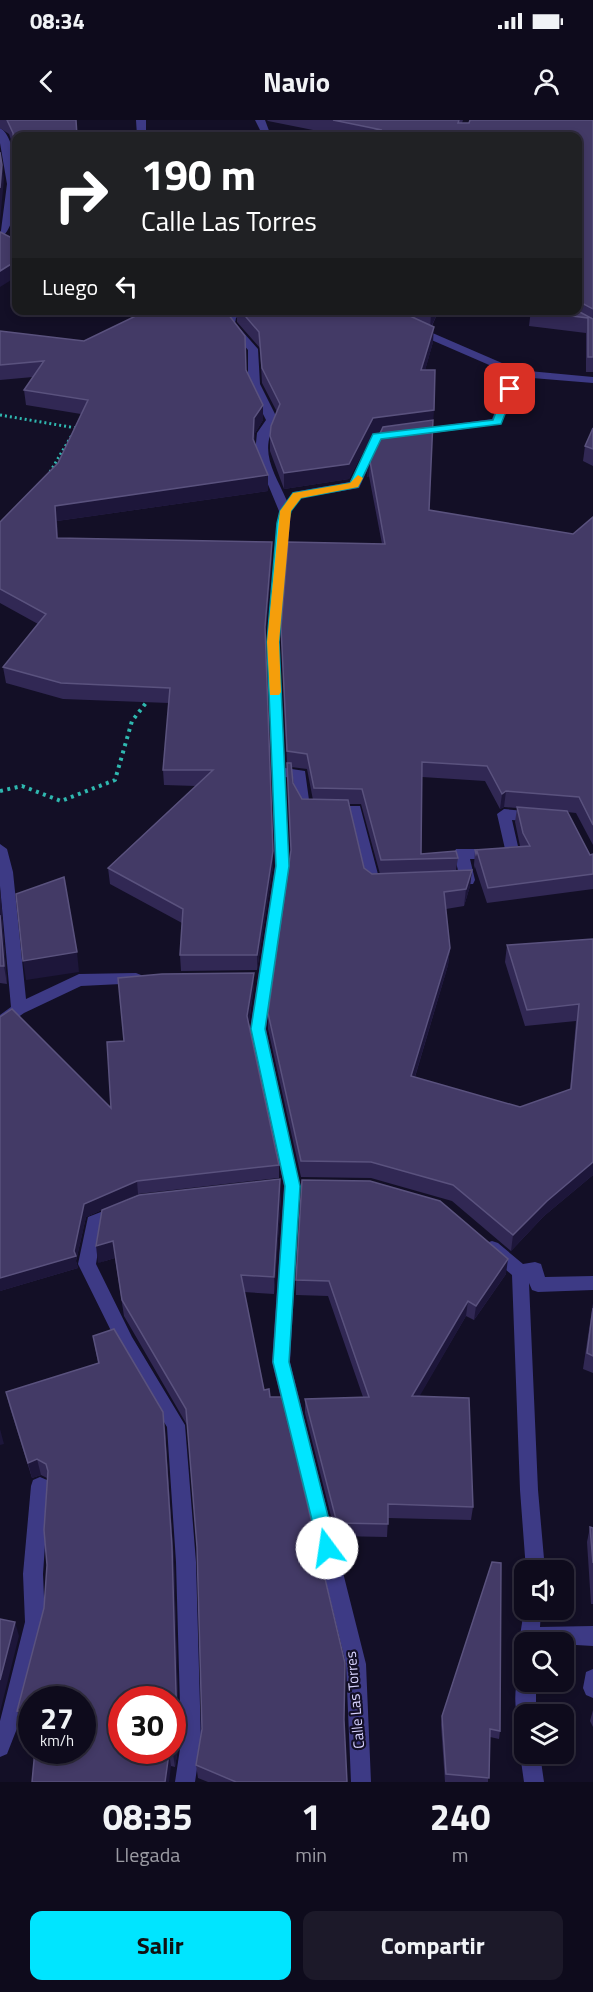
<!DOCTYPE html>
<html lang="es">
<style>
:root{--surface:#0e0b1c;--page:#1c1929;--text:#f1f3f6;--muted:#9b9ba3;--line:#2e2b3b;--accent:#00e5ff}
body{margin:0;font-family:"Titillium Web",sans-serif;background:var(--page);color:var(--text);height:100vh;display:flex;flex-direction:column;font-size:22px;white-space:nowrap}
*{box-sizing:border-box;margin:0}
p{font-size:20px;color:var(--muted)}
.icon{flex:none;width:33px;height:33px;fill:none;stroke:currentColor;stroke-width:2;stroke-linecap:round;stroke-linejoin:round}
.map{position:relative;height:1662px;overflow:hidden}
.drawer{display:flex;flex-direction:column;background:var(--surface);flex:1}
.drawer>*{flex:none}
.hud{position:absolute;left:12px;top:12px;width:570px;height:183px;border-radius:12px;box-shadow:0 3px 9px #0003,0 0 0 2px var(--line);background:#202124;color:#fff;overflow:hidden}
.buttons{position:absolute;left:514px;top:1440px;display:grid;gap:12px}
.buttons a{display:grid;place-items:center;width:60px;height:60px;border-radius:12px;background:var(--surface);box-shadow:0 3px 9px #0003,0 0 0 2px var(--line);font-size:30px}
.speed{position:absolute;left:18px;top:1566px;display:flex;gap:12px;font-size:30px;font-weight:700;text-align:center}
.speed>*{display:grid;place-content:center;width:78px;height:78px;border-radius:50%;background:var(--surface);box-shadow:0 3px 9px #0003,0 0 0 2px var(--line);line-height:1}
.speed small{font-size:15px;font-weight:400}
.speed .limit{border:9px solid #d22;background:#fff;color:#111}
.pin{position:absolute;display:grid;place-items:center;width:51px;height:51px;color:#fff;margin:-26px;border-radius:12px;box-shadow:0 3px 9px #0006}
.me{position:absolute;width:66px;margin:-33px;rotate:346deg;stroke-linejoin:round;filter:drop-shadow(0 0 4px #0008)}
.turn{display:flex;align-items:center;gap:21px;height:126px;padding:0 30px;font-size:27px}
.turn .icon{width:78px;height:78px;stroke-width:2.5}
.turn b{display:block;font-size:42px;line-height:51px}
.then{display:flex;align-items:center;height:57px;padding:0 30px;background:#0003;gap:12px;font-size:22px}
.eta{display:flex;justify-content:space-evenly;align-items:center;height:102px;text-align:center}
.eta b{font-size:36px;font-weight:700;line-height:42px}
.action{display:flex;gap:12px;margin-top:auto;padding:12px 30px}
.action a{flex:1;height:69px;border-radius:12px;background:var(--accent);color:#111;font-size:24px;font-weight:700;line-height:69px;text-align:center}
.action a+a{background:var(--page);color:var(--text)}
.status{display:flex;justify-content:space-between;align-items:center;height:42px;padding:0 30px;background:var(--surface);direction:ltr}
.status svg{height:16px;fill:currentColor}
header{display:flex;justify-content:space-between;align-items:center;height:78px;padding:0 30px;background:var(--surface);font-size:27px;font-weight:700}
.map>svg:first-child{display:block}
</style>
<div class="status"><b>08:34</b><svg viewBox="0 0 49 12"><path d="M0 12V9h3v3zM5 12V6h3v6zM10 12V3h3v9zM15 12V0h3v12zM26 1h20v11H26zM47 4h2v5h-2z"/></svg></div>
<header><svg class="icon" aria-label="back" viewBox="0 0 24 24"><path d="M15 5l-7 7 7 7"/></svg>Navio<svg class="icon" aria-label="person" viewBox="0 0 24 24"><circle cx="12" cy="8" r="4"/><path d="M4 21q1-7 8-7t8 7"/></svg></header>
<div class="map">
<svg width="593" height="1662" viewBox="0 0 593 1662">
<rect width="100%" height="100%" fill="#130f26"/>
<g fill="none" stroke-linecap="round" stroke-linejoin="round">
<g stroke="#2fb8b0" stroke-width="3" stroke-dasharray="2 3" stroke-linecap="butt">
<path d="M0 295 76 308"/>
<path d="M50 352 72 315"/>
</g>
<path stroke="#2fb8b0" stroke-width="4" stroke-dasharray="3 4.5" stroke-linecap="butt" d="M0 671 22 666 61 681 115 660 132 601 149 579"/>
<g fill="#3d3a85" fill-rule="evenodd">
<path d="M136 0H146V16H137Z"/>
<path d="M255 0H265L271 16H263Z"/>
<path d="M0 8C21 18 23 108 0 118L7 64 0 23Z"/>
<path d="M233 190H245L236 198 235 203 258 229 260 264 278 300C257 330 274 351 287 381L293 372 350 362 373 315 492 299 510 254 413 212V208H421L518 250 593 257V263L520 257 501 304 381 320 359 368 301 378 291 391 279 522 285 648 305 651 309 680 313 686H360L379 758 387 759 389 763 382 768H368L349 695H304L295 680 293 658 285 657 289 746 266 909 300 1066 290 1242 366 1544 371 1662H351L346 1544 272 1242 284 1066 250 909 275 746 267 522 279 391 255 333 257 313 266 300 248 264V230L225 203 226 197Z"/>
<path d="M504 689 536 692 543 697 536 702 512 700 520 735 518 739H470L475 760 473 764H455L453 760 459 755 454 733 456 729H505L497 694Z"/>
<path d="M0 724 7 729 13 752 26 879 79 854 136 853 141 855 144 859 141 863 81 866 24 893 0 910V895L11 887 0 766Z"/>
<path d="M119 1085 125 1087 127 1092 125 1097 102 1106 96 1144 132 1217 185 1305 196 1442 201 1622 195 1662H175L181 1622 176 1442 167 1307 120 1229 78 1144 88 1097Z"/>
<path d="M492 1121 498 1123 523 1144 535 1142 541 1144 545 1157 593 1156V1170L538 1172 532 1170 529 1163 538 1370 545 1450H526L520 1370 512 1155 486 1133 484 1128 486 1123Z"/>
<path d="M40 1357 47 1360 49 1366 43 1454 45 1502 25 1588 7 1634 0 1637V1601L25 1502 23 1454 31 1366 33 1360Z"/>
<path d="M525 1484V1490H541L540 1507 593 1506V1526L525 1522V1530L522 1529 519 1522Z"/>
<path d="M593 1549V1578L586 1575 583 1568 586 1552Z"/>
<path d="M525 1552V1562H536V1594H525V1604L519 1601C514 1589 514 1568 519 1555Z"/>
<path d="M525 1626V1634H540L544 1662H524L520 1634Z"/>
</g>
</g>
<g fill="#312854" fill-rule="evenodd">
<path d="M0 0H77L16 16V43L14 28 9 14 0 8Z"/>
<path d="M267 0H463L462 3 593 0V252H586V213L529 206 531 190H578V16L333 14 268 1Z"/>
<path d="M144 190H230L227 193 246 250 263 285V300L255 313 254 322 268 355V371L57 401 58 418 272 422V437L265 520 273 746 257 850 181 851 180 835 182 803 110 764 108 748 196 666 164 665 163 650 169 583 63 579 6 563 3 547 38 504 0 483V402L58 343 81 294 26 285 24 270 33 257 0 260V211L84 221 146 191Z"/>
<path d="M237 190H439L432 206 433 222 425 250H435L429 390 573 414 593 397V725L576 693 567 692 590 735 593 734V769L487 783 475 747V749L474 745 475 730 520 726 515 702 517 688 504 687 500 689 485 661 422 657 421 734 458 738 456 750H472L470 766 464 786 446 789 450 828 448 845 415 957 520 987 570 970 576 901 525 906 505 842 507 825 593 819V1055L544 1096 511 1131 452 1081 371 1058 301 1057 268 909V893L291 733 281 507 382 424 369 356 367 357V341L381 312 373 313 349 359 284 369 270 331V316L277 292 262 263 260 228 237 202ZM291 647 307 649 313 680 302 679 293 663ZM349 684H361L380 754H372L364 748Z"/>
<path d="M593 308V346L583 341 585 326Z"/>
<path d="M0 770 7 864 0 863Z"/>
<path d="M254 853V866L249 903 279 1045V1058L138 1074 86 1097 76 1141 78 1148 0 1171 111 988 124 921Z"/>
<path d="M281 1077 274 1174 244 1172 264 1270 344 1600 347 1662H208L198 1658 196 1645 202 1609 197 1427 187 1305 124 1196 115 1138 98 1143Z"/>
<path d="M506 1154 474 1200 466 1196 419 1276 473 1387 471 1400 388 1398 387 1417 336 1416 305 1293V1279L363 1277 328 1176 296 1175V1160Z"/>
<path d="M593 1183V1253L583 1249Z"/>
<path d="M93 1216 165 1308 174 1442 179 1622 175 1647 171 1646 82 1630 32 1580V1606L21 1604 17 1591 44 1488 47 1445V1358L41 1355 32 1358 10 1288 6 1272 98 1243Z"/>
<path d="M590 1407 593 1408V1484H591L587 1422Z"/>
<path d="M593 1590V1607L590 1601Z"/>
<path d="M442 1596 500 1611 499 1619 490 1617 488 1662H445L441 1605Z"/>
</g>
<g fill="#1d163a">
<path d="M2 45 4 59 0 101V68Z"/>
<path d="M16 141V157L0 167V151Z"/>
<path d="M433 190H439L430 209 431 194Z"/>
<path d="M434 207 433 222 421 265V250Z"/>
<path d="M263 285V300L255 313 253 334V319L254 298Z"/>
<path d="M434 290 433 305 373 313 349 359 284 369V353L373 298Z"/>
<path d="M367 341H370L369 356 367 357Z"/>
<path d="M268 355V371L57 401 59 433 55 386Z"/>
<path d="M272 422V437L265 522V507Z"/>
<path d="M506 671 504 687 500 689 502 674Z"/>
<path d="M273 731V746L257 850V835Z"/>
<path d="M472 750 470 766 464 786 466 769Z"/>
<path d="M0 770 7 864 4 846 0 795Z"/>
<path d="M450 828 448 845 410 973 411 956Z"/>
<path d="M77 832 79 852 26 860 23 841Z"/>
<path d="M254 853V866L248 909 247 896Z"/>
<path d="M593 1042V1055L544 1096 511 1131 513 1115 547 1081Z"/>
<path d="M280 1059 281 1077 274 1174V1157Z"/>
<path d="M137 1061 138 1074 86 1097 76 1141 78 1148 0 1171V1158L74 1131 84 1084Z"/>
<path d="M113 1121 115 1138 98 1143 96 1126Z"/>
<path d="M508 1139 506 1154 474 1200 476 1186Z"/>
<path d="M468 1181 466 1196 411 1291 412 1276Z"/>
<path d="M163 1292 174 1442 179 1622 175 1647 173 1634Z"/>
<path d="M0 1309 4 1324 0 1325Z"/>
<path d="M37 1339 41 1355 32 1358 28 1343Z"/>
<path d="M15 1502 19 1516 0 1592V1560Z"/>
<path d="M169 1633 171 1646 169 1662H165Z"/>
</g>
<g fill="#433a66" stroke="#5a527e" stroke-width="1.5" fill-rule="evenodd">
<path d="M7 0H76L77 16H16V39L13 13Z"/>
<path d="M333 0H459L458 3H469L470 0H593V189L578 181V16H310L382 10Z"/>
<path d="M0 32 2 45 0 68Z"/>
<path d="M0 112 16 120V141L0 151Z"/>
<path d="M148 190H225L245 216 246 250 263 285 254 298 253 319 268 355 55 386 57 418 272 422 265 507 273 731 257 835H180L183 789 108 748 213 650H163L170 568 61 563 3 547 46 494 0 469V402L58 343 88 280 24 270 44 241 0 245V211L84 221Z"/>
<path d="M240 190H397L434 207 421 250H435L434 290 373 298 349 344 284 353 270 316 271 306 280 284 262 248 259 212Z"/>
<path d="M424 190H433L431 194Z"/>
<path d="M576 190 593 199V237H588V198L531 191Z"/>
<path d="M433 300 429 390 573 414 593 397V705L579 677 506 671 502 674 487 646 422 642 421 734 456 731 458 738 381 740 362 669 314 668 307 634 287 631 281 507 288 422 385 424 370 341H367L383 307Z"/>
<path d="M593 308V329L585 326Z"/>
<path d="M287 643H291L293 663 302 679 348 680 364 748 372 754 472 750 466 769 444 772 450 828 411 956 520 987 571 969 579 884 527 890 507 825 593 819V1042L547 1081 513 1115 453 1065 371 1042 301 1041 268 893 291 730Z"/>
<path d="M517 687 567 691 590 735 593 734V754L488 768 477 731 476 734 475 730 530 726 523 713Z"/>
<path d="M64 757 77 832 23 841 16 774Z"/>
<path d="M0 795 4 846H0Z"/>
<path d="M254 853 247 896 279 1045 137 1061 84 1084 74 1131 76 1136 0 1158V897L12 889 111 988 107 922 124 921 118 858 162 854Z"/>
<path d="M280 1059 274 1157 241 1155 264 1270 269 1269 270 1277H282L345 1543 344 1600 347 1662H236L196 1645 202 1609 197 1427 186 1289 122 1180 113 1121 96 1126 102 1090 139 1075Z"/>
<path d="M302 1060 370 1061 440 1081 508 1139 476 1186 468 1181 412 1276 469 1278 473 1387 388 1384V1404L337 1403 305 1279 369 1277 329 1161 296 1160Z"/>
<path d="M593 1188V1236L587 1233Z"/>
<path d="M114 1209 163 1292 172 1427 177 1609 173 1634 169 1633 165 1662H32L35 1630H82V1580H32V1593L17 1591 44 1488 47 1445 44 1410 48 1351 46 1344 37 1339 28 1343 6 1272 99 1243 93 1216ZM122 1580H172V1630H122Z"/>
<path d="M590 1407 593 1408V1443Z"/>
<path d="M492 1442 501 1443 500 1611 490 1609 489 1658 446 1654 442 1596Z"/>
<path d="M0 1499 15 1502 0 1560Z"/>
</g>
<path fill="#00e5ff" stroke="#0095a6" stroke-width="1.5" d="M506 267 515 269 501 304 381 319 358 367 301 378 291 391 288 403 279 522 289 746 265 909 300 1066 289 1242 336 1428 333 1434 327 1436 321 1434 319 1428 273 1242 285 1066 251 909 276 746 267 522 277 403 280 391 293 373 350 363 373 314 493 300Z"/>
<path fill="#f59e0b" d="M358 355 363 358 358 367 301 378 291 391 279 522 281 572 279 575H270L267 522 280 391 293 373 350 363Z"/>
<g text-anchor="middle" stroke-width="4.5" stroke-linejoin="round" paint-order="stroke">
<g font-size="15" fill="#d9d4ff" stroke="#130f26">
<text transform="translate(355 1580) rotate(-95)" y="5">Calle Las Torres</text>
</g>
</g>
</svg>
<div class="buttons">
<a><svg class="icon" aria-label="sound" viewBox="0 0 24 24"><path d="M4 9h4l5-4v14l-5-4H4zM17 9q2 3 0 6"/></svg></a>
<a><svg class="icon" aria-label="search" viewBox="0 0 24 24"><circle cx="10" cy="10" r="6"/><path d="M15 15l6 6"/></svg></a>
<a><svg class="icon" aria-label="layers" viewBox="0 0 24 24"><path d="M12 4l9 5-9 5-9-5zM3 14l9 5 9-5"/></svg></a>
</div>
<div class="speed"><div>27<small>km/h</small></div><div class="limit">30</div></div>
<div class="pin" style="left:510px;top:269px;background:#d93025"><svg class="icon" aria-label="arrive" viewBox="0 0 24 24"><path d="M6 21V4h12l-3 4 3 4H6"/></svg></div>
<svg class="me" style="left:327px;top:1428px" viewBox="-20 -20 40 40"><circle r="19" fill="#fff"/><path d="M0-13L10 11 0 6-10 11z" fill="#00e5ff"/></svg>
<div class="hud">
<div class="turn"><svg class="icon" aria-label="right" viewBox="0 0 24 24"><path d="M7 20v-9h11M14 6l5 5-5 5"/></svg><div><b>190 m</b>Calle Las Torres</div></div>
<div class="then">Luego<svg class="icon" aria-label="left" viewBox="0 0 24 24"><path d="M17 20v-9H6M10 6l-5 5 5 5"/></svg></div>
</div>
</div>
<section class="drawer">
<div class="eta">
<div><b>08:35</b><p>Llegada</p></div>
<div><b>1</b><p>min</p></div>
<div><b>240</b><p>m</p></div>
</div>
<div class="action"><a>Salir</a><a>Compartir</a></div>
</section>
